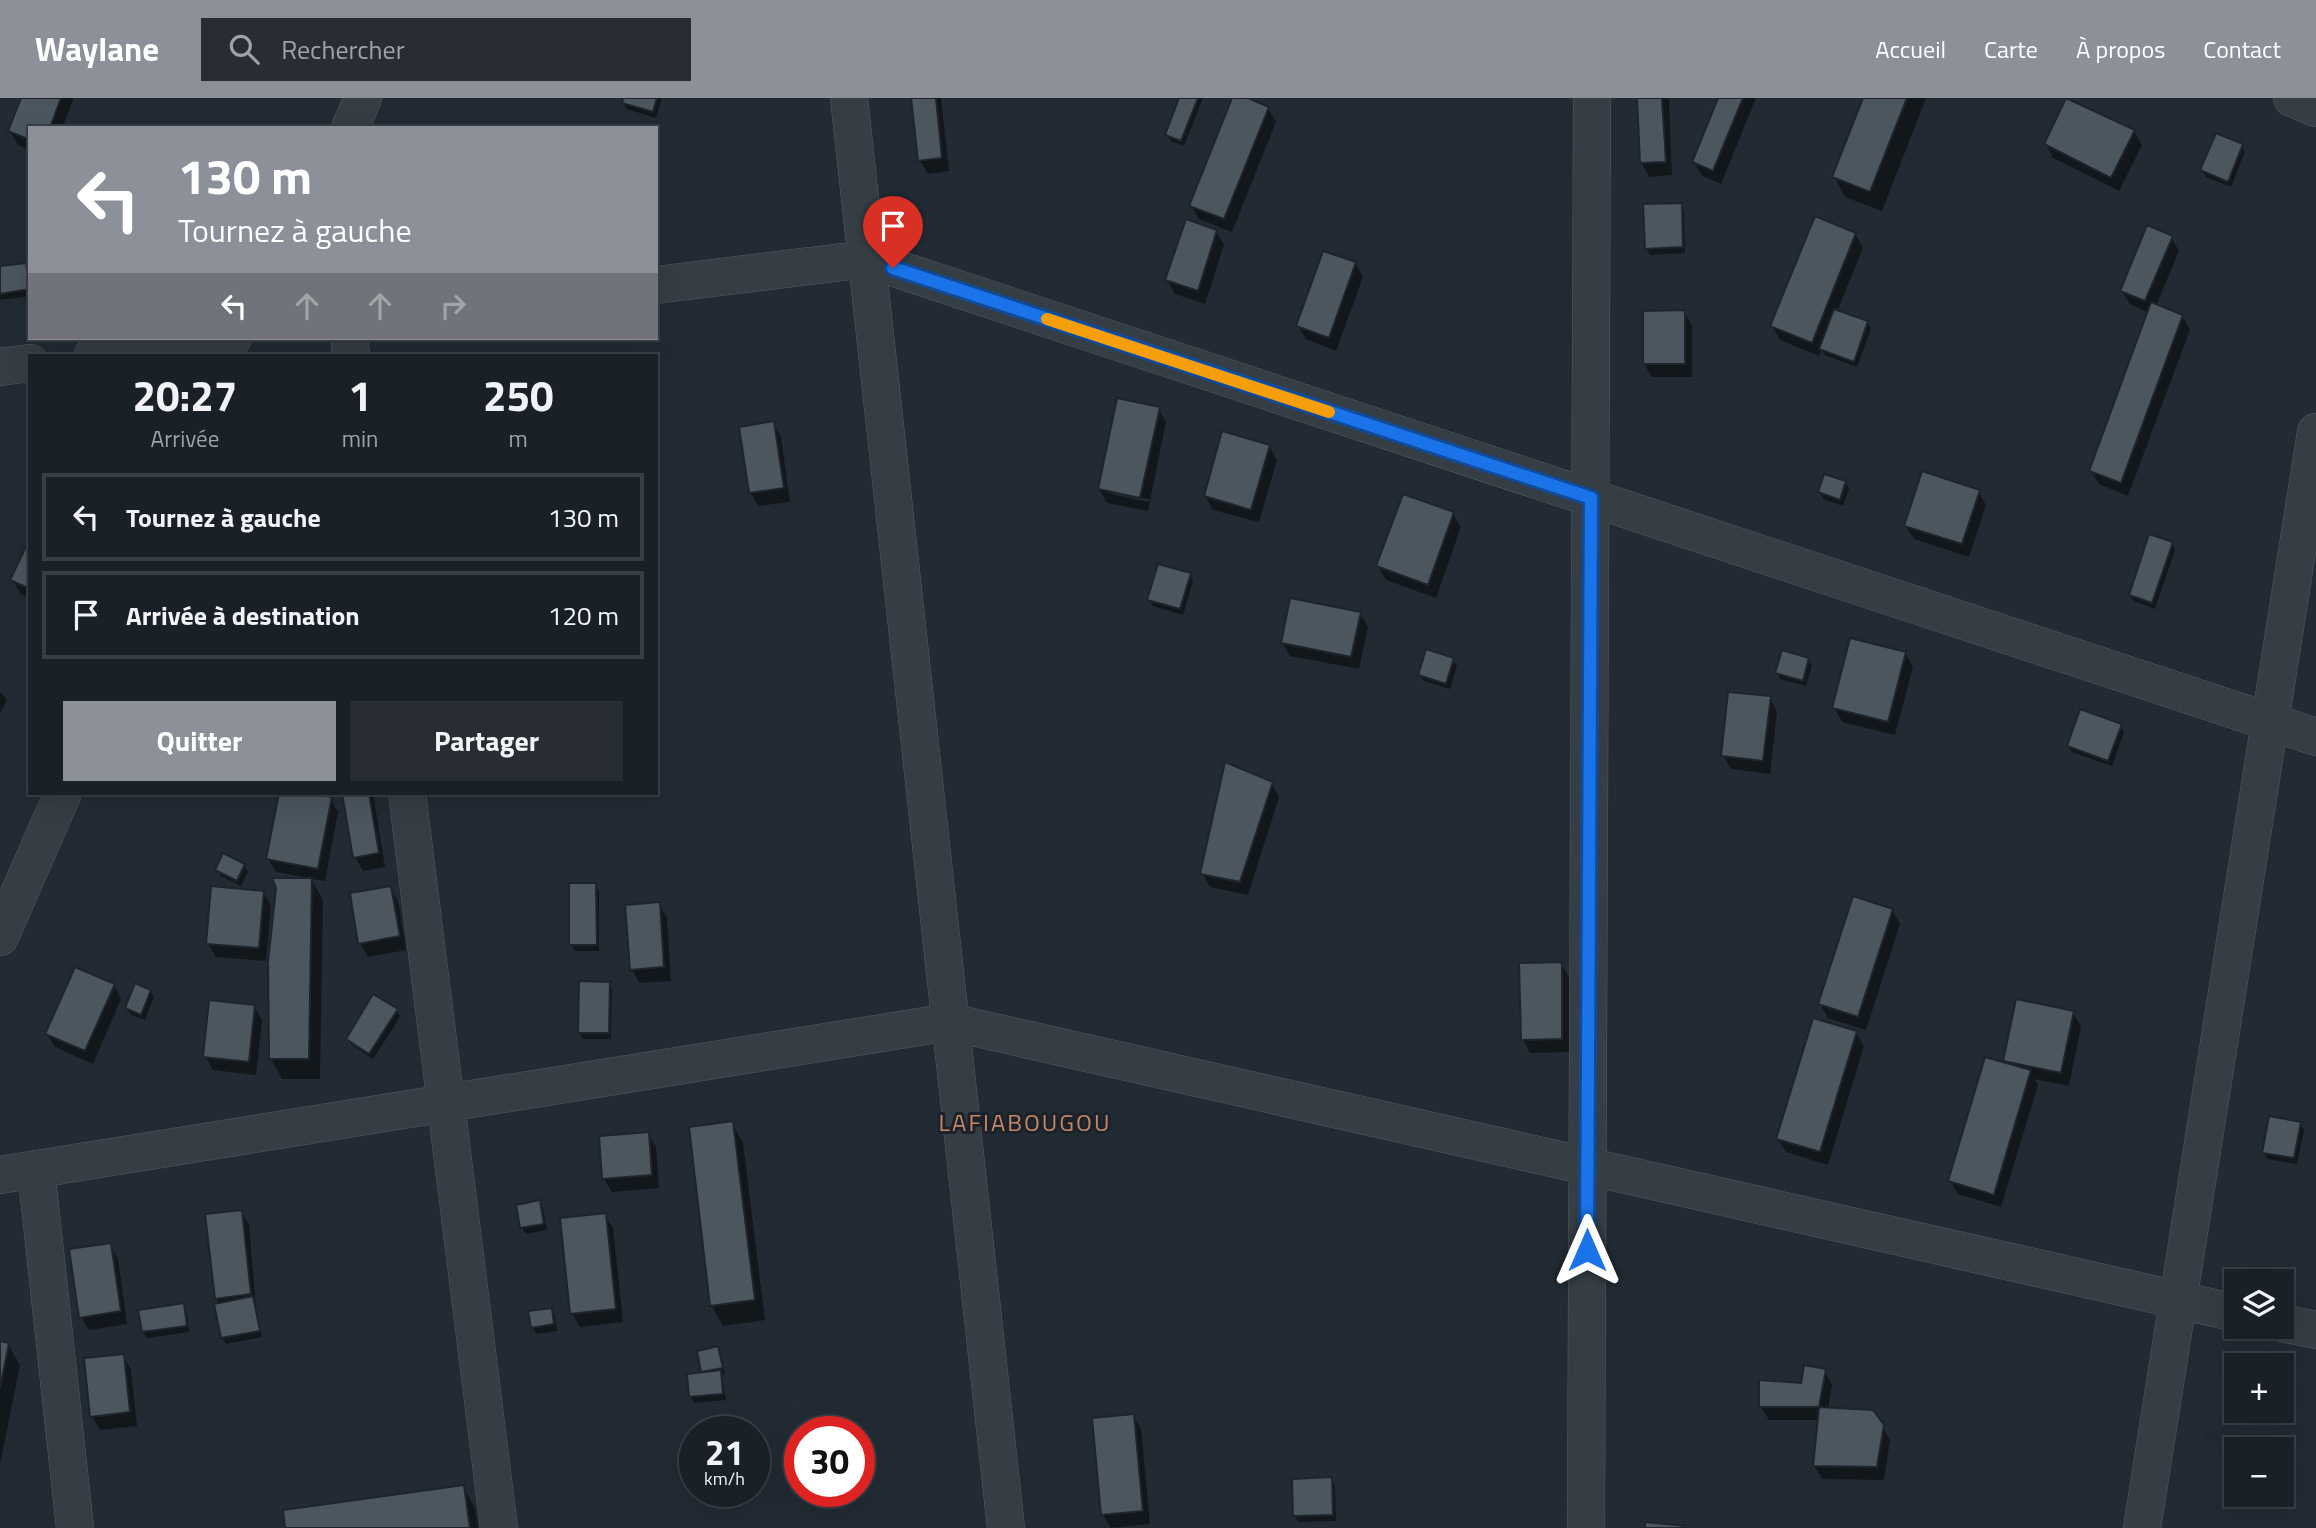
<!DOCTYPE html>
<html lang="fr">
<meta charset="utf-8">
<style>
:root{--surface:#1a2027;--page:#272d33;--text:#f1f3f6;--muted:#9fa3a7;--line:#383e44;--accent:#8c9099}
body{margin:0;font-family:"Titillium Web",sans-serif;background:var(--page);color:var(--text);height:100vh;display:flex;flex-direction:column;font-size:26px;white-space:nowrap}
*{box-sizing:border-box;margin:0}
p{font-size:23px;color:var(--muted)}
.icon{flex:none;width:38px;height:38px;fill:none;stroke:currentColor;stroke-width:2;stroke-linecap:round;stroke-linejoin:round}
.map{position:relative;flex:1;overflow:hidden}
.side{position:absolute;left:28px;top:256px;width:630px;height:441px;display:flex;flex-direction:column;background:var(--surface);border-radius:0px;box-shadow:0 7px 28px #0002,0 0 0 2px var(--line)}
.side>*{flex:none}
.hud{position:absolute;left:28px;top:28px;width:630px;height:214px;border-radius:0px;box-shadow:0 7px 28px #0002,0 0 0 2px var(--line);background:#8c9099;color:#fff;overflow:hidden}
.controls{position:absolute;left:2224px;top:1171px;display:grid;gap:14px}
.controls a{display:grid;place-items:center;width:70px;height:70px;border-radius:0px;background:var(--surface);box-shadow:0 7px 28px #0002,0 0 0 2px var(--line);font-size:35px}
.speed{position:absolute;left:679px;top:1318px;display:flex;gap:14px;font-size:35px;font-weight:700;text-align:center}
.speed>*{display:grid;place-content:center;width:91px;height:91px;border-radius:50%;background:var(--surface);box-shadow:0 7px 28px #0002,0 0 0 2px var(--line);line-height:1}
.speed small{font-size:18px;font-weight:400}
.speed .limit{border:10px solid #d22;background:#fff;color:#111}
.pin{position:absolute;display:grid;place-items:center;width:60px;height:60px;color:#fff;margin:-72px -30px;border-radius:50% 50% 50% 0;rotate:-45deg;box-shadow:0 0 7px #0007}
.pin .icon{rotate:45deg}
.me{position:absolute;width:77px;margin:-38px;rotate:0deg;stroke-linejoin:round;filter:drop-shadow(0 0 5px #0008)}
.turn{display:flex;align-items:center;gap:24px;height:147px;padding:0 35px;font-size:32px}
.turn .icon{width:91px;height:91px;stroke-width:2.5}
.turn b{display:block;font-size:49px;line-height:60px}
.lanes{display:flex;align-items:center;height:66px;padding:0 35px;background:#0003;justify-content:center;gap:35px;direction:ltr}
.lanes .off{opacity:.35}
.eta{display:flex;justify-content:space-evenly;align-items:center;height:119px;text-align:center}
.eta b{font-size:42px;font-weight:700;line-height:49px}
.button{display:flex;gap:14px;margin-top:auto;padding:14px 35px}
.button a{flex:1;height:80px;border-radius:0px;background:var(--accent);color:#fff;font-size:28px;font-weight:700;line-height:80px;text-align:center}
.button a+a{background:var(--page);color:var(--text)}
ul{padding:0;list-style:none}
li{display:flex;align-items:center;gap:21px;height:88px;margin:0 14px 10px;padding:0 21px;border:4px solid var(--line);border-radius:0px}
li div{flex:1}
li b{display:block;font-size:26px}
li em{font-style:normal}
header{display:flex;align-items:center;gap:42px;box-sizing:border-box;height:98px;padding:0 35px;background:var(--accent);color:#fff}
header strong{font-size:33px}
nav{display:flex;gap:38px;margin-inline-start:auto;font-size:24px}
.search{width:490px;height:63px;background:var(--page);display:flex;align-items:center;gap:18px;box-sizing:border-box;padding:0 24px;border-radius:0px;color:var(--muted);font-size:26px}
.map>svg:first-child{display:block}
</style>
<header>
<strong>Waylane</strong>
<div class="search"><svg class="icon" aria-label="search" viewBox="0 0 24 24"><circle cx="10" cy="10" r="6"/><path d="M15 15l6 6"/></svg>Rechercher</div>
<nav><a>Accueil</a><a>Carte</a><a>À propos</a><a>Contact</a></nav>
</header>
<div class="map">
<svg width="2316" height="1430" viewBox="0 0 2316 1430">
<rect width="100%" height="100%" fill="#222b34"/>
<g fill="#0007" fill-rule="evenodd">
<path d="M23 0H74L62 30H30V52L18 47 10 33Z"/>
<path d="M625 0H662L656 20 627 11 623 5Z"/>
<path d="M913 0H941L949 73 928 76 920 62Z"/>
<path d="M1181 0H1203L1184 48 1171 43 1167 37Z"/>
<path d="M1234 0H1243L1268 10 1276 24 1232 134 1199 121 1191 108Z"/>
<path d="M1639 0H1669L1672 77 1649 79 1642 65Z"/>
<path d="M1720 0H1756L1721 86 1702 78 1694 64Z"/>
<path d="M1864 0H1926L1882 113 1845 99 1834 78Z"/>
<path d="M2068 1 2134 33 2142 47 2119 93 2053 60 2046 46Z"/>
<path d="M2241 48 2245 54 2231 89 2206 79 2202 72Z"/>
<path d="M1681 106 1684 113 1685 155 1650 157 1646 151Z"/>
<path d="M1216 133 1224 147 1205 206 1175 196 1167 182Z"/>
<path d="M1855 136 1863 150 1837 214 1867 224 1871 231 1857 269 1825 257 1822 252 1819 258 1780 242 1772 228Z"/>
<path d="M2171 139 2179 153 2156 208 2182 218 2190 232 2128 398 2099 386 2091 373 2149 215 2130 206 2122 193Z"/>
<path d="M1355 165 1363 179 1336 253 1306 241 1298 228Z"/>
<path d="M25 167 30 180V198L0 202V170Z"/>
<path d="M1684 214 1692 227V279H1652L1644 266Z"/>
<path d="M1158 310 1166 324 1148 413 1107 405 1099 391ZM1107 392 1149 401V404L1107 395Z"/>
<path d="M773 325 781 339 790 404 758 408 750 394Z"/>
<path d="M1269 348 1277 362 1259 424 1213 412 1205 398Z"/>
<path d="M1845 384 1849 391 1843 408 1823 401 1820 394Z"/>
<path d="M1978 394 1986 407 1969 459 1914 441 1906 428Z"/>
<path d="M1453 416 1461 429 1436 500 1386 482 1378 468Z"/>
<path d="M30 444V500L20 495 12 481Z"/>
<path d="M2172 445 2175 452 2155 511 2134 503 2130 497Z"/>
<path d="M1190 477 1193 483 1183 517 1153 508 1149 502Z"/>
<path d="M1360 515 1368 529 1359 571 1290 558 1282 544Z"/>
<path d="M1905 555 1913 569 1895 637 1842 624 1834 610Z"/>
<path d="M1453 562 1457 568 1450 591 1424 583 1420 577Z"/>
<path d="M1808 562 1812 568 1806 588 1780 581 1777 574Z"/>
<path d="M0 594 7 602 0 616Z"/>
<path d="M1770 600 1777 614 1770 676 1731 671 1723 657Z"/>
<path d="M2121 628 2124 634 2112 668 2072 654 2069 648Z"/>
<path d="M1271 685 1279 699 1248 797 1210 789 1202 775Z"/>
<path d="M281 695H301L330 701 338 714 325 783 311 781 323 802 320 981H282L271 960 303 779 276 774 268 761Z"/>
<path d="M344 695H373L385 769 363 773 355 759Z"/>
<path d="M244 767 248 774 241 788 221 778 217 772Z"/>
<path d="M571 787H595L599 793V853H575L571 847Z"/>
<path d="M390 789 398 803 406 852 368 859 360 845Z"/>
<path d="M263 794 271 808 266 863 216 859 208 846Z"/>
<path d="M659 806 667 820 671 883 639 885 632 871Z"/>
<path d="M1892 812 1900 826 1866 932 1828 920 1820 906Z"/>
<path d="M1561 866 1569 879V954L1530 955 1523 941Z"/>
<path d="M609 885 612 892 611 941H583L579 934Z"/>
<path d="M114 887 121 901 93 966 55 949 47 936Z"/>
<path d="M150 893 154 899 145 922 131 917 127 910Z"/>
<path d="M254 908 262 922 256 977 213 972 205 958Z"/>
<path d="M397 912 400 919 373 961 352 947 348 941Z"/>
<path d="M2073 915 2081 928 2069 988 2034 981 2038 987 2001 1109 1958 1096 1950 1083 2008 967 2005 962Z"/>
<path d="M1856 935 1864 948 1828 1067 1786 1054 1778 1041Z"/>
<path d="M732 1025 743 1045 765 1222 723 1228 711 1207Z"/>
<path d="M2300 1026 2304 1032 2297 1066 2267 1061 2264 1055Z"/>
<path d="M648 1036 656 1049 659 1090 612 1094 604 1081Z"/>
<path d="M539 1104 543 1110 547 1132 526 1136 522 1130 518 1108Z"/>
<path d="M241 1113 249 1127 256 1210 262 1239 226 1246 222 1240 216 1207H220L216 1200Z"/>
<path d="M605 1117 613 1130 623 1224 580 1229 572 1215Z"/>
<path d="M110 1147 118 1161 127 1226 89 1232 81 1219Z"/>
<path d="M183 1207 187 1214 189 1234 147 1240 143 1234Z"/>
<path d="M551 1212 555 1218 557 1233 536 1236 533 1230Z"/>
<path d="M0 1245 8 1246 20 1267 0 1367Z"/>
<path d="M718 1250 725 1276 722 1277 726 1302 694 1305 691 1299 703 1276 699 1254Z"/>
<path d="M123 1258 131 1271 137 1328 100 1332 92 1318Z"/>
<path d="M1824 1273 1832 1287 1828 1311 1882 1328 1890 1342 1884 1382 1822 1381 1814 1367 1819 1322H1769L1761 1309Z"/>
<path d="M1133 1318 1141 1331 1150 1426 1111 1430 1103 1417Z"/>
<path d="M1331 1381 1335 1387 1336 1423 1298 1424 1295 1418Z"/>
<path d="M463 1389 475 1410 478 1430H287Z"/>
</g>
<g fill="#4b565f" stroke="#1d242b" stroke-width="2">
<path d="M21 0H61L50 30H30V42L8 33Z"/>
<path d="M623 0H657L653 14 622 5Z"/>
<path d="M911 0H936L942 60 918 63Z"/>
<path d="M1179 0H1198L1181 43 1165 37Z"/>
<path d="M1232 0H1248L1269 9 1224 121 1189 108Z"/>
<path d="M1637 0H1662L1666 64 1640 65Z"/>
<path d="M1718 0H1743L1713 73 1692 64Z"/>
<path d="M1863 0H1907L1870 94 1832 79Z"/>
<path d="M2066 0 2135 32 2111 80 2044 46Z"/>
<path d="M2216 35 2243 46 2228 84 2200 72Z"/>
<path d="M1682 105 1683 149 1645 151 1643 106Z"/>
<path d="M1815 118 1856 135 1812 245 1770 228Z"/>
<path d="M1186 121 1217 132 1198 193 1165 182Z"/>
<path d="M2147 127 2173 138 2145 203 2120 193Z"/>
<path d="M1323 153 1356 164 1329 240 1296 228Z"/>
<path d="M26 165 30 191 0 196V168Z"/>
<path d="M2151 204 2183 217 2121 385 2089 373Z"/>
<path d="M1834 211 1868 223 1854 264 1819 251Z"/>
<path d="M1685 212V266H1643V213Z"/>
<path d="M1117 300 1160 309 1140 400 1098 391Z"/>
<path d="M774 323 784 390 749 395 739 329Z"/>
<path d="M1222 333 1270 347 1251 412 1204 398Z"/>
<path d="M1922 373 1980 392 1962 446 1904 428Z"/>
<path d="M1824 376 1846 383 1840 402 1818 394Z"/>
<path d="M1403 396 1454 414 1428 487 1376 468Z"/>
<path d="M2149 436 2173 444 2152 505 2129 497Z"/>
<path d="M30 440V491L10 482Z"/>
<path d="M1158 466 1191 475 1180 511 1147 502Z"/>
<path d="M1290 500 1361 514 1351 559 1281 545Z"/>
<path d="M1850 540 1906 554 1888 624 1832 610Z"/>
<path d="M1426 551 1454 560 1446 586 1418 577Z"/>
<path d="M1782 552 1809 560 1803 583 1775 575Z"/>
<path d="M1728 594 1771 598 1763 663 1721 658Z"/>
<path d="M2080 611 2122 626 2108 663 2067 648Z"/>
<path d="M1225 664 1273 684 1240 784 1200 776Z"/>
<path d="M279 695H310L332 699 318 771 266 761Z"/>
<path d="M342 695H369L379 755 353 760Z"/>
<path d="M223 755 245 766 237 783 215 772Z"/>
<path d="M272 780H312L309 961H269L268 864 276 790Z"/>
<path d="M569 785H596L597 847H569Z"/>
<path d="M211 788 264 793 259 850 206 846Z"/>
<path d="M391 788 400 838 358 846 350 795Z"/>
<path d="M1853 798 1893 811 1858 919 1818 906Z"/>
<path d="M660 804 664 869 630 872 625 807Z"/>
<path d="M1562 864V941L1521 942 1519 865Z"/>
<path d="M75 869 115 886 85 953 45 936Z"/>
<path d="M579 883 610 884 609 935H578Z"/>
<path d="M135 885 151 892 141 917 125 910Z"/>
<path d="M373 896 398 911 369 956 346 941Z"/>
<path d="M2016 901 2074 913 2061 975 2003 963Z"/>
<path d="M209 902 255 907 249 964 203 959Z"/>
<path d="M1813 920 1857 933 1820 1054 1776 1041Z"/>
<path d="M1985 959 2031 972 1994 1097 1948 1083Z"/>
<path d="M2269 1018 2301 1024 2294 1060 2262 1055Z"/>
<path d="M733 1023 755 1202 710 1208 689 1029Z"/>
<path d="M649 1034 652 1077 602 1081 599 1038Z"/>
<path d="M540 1102 544 1126 520 1130 516 1107Z"/>
<path d="M242 1112 251 1196 215 1201 205 1116Z"/>
<path d="M606 1115 616 1211 570 1216 560 1120Z"/>
<path d="M111 1145 121 1213 79 1220 69 1151Z"/>
<path d="M253 1198 260 1233 221 1240 214 1206Z"/>
<path d="M184 1205 187 1228 142 1234 138 1212Z"/>
<path d="M552 1210 554 1226 531 1230 528 1213Z"/>
<path d="M0 1243 9 1245 0 1291Z"/>
<path d="M718 1248 723 1270 701 1274 697 1253Z"/>
<path d="M124 1256 130 1314 90 1319 84 1260Z"/>
<path d="M1804 1267 1826 1271 1819 1309H1759V1282L1801 1285Z"/>
<path d="M721 1272 723 1296 689 1299 687 1276Z"/>
<path d="M1819 1309 1873 1312 1884 1327 1877 1369 1813 1368Z"/>
<path d="M1134 1316 1143 1413 1101 1417 1092 1320Z"/>
<path d="M1332 1379 1333 1417 1293 1418 1292 1381Z"/>
<path d="M464 1387 470 1430H285L283 1412Z"/>
<path d="M1645 1424 1686 1428V1430H1645Z"/>
</g>
<g fill="none" stroke-linecap="round" stroke-linejoin="round">
<g stroke="#535b62" stroke-width="38">
<g id="street">
<path d="M849 0 1006 1430"/>
<path d="M2292 0 2316 10"/>
<path d="M350 30 363 0"/>
<path d="M656 187 867 161 2316 639"/>
<path d="M349 240 351 257"/>
<path d="M93 257 233 240"/>
<path d="M0 269 30 265"/>
<path d="M407 695 499 1430"/>
<path d="M0 839 63 695"/>
<path d="M36 1071 75 1430"/>
<path d="M0 1077 950 924 2236 1215"/>
<path d="M2282 1225 2316 1232"/>
<path d="M1586 1430 1592 0"/>
<path d="M2142 1430 2316 334"/>
</g>
</g>
<use href="#street" stroke="#353d45" stroke-width="37"/>
</g>
<g fill="none" stroke-linecap="round" stroke-linejoin="round">
<g stroke="#114b97" stroke-width="18">
<path id="route" d="M893 170 1591 400 1587 1152"/>
</g>
<use href="#route" stroke="#1a73e8" stroke-width="12"/>
<path stroke="#f59e0b" stroke-width="12" d="M1047 221 1329 314"/>
</g>
<g text-anchor="middle" stroke-width="6" stroke-linejoin="round" paint-order="stroke">
<g font-size="24" letter-spacing="2" fill="#c58867" stroke="#1b2229">
<text x="1025" y="1033">LAFIABOUGOU</text>
</g>
</g>
</svg>
<div class="controls">
<a><svg class="icon" aria-label="layers" viewBox="0 0 24 24"><path d="M12 4l9 5-9 5-9-5zM3 14l9 5 9-5"/></svg></a>
<a>+</a>
<a>−</a>
</div>
<div class="speed"><div>21<small>km/h</small></div><div class="limit">30</div></div>
<div class="pin" style="left:893px;top:170px;background:#d93025"><svg class="icon" aria-label="arrive" viewBox="0 0 24 24"><path d="M6 21V4h12l-3 4 3 4H6"/></svg></div>
<svg class="me" style="left:1587px;top:1152px" viewBox="-20 -20 40 40"><path d="M0-17L14 15 0 8-14 15z" fill="#1a73e8" stroke="#fff" stroke-width="4"/></svg>
<div class="hud">
<div class="turn"><svg class="icon" aria-label="left" viewBox="0 0 24 24"><path d="M17 20v-9H6M10 6l-5 5 5 5"/></svg><div><b>130 m</b>Tournez à gauche</div></div>
<div class="lanes"><svg class="icon" aria-label="left" viewBox="0 0 24 24"><path d="M17 20v-9H6M10 6l-5 5 5 5"/></svg><svg class="icon off" aria-label="ahead" viewBox="0 0 24 24"><path d="M12 20V5M6 11l6-6 6 6"/></svg><svg class="icon off" aria-label="ahead" viewBox="0 0 24 24"><path d="M12 20V5M6 11l6-6 6 6"/></svg><svg class="icon off" aria-label="right" viewBox="0 0 24 24"><path d="M7 20v-9h11M14 6l5 5-5 5"/></svg></div>
</div>
<section class="side">
<div class="eta">
<div><b>20:27</b><p>Arrivée</p></div>
<div><b>1</b><p>min</p></div>
<div><b>250</b><p>m</p></div>
</div>
<ul>
<li><svg class="icon" aria-label="left" viewBox="0 0 24 24"><path d="M17 20v-9H6M10 6l-5 5 5 5"/></svg><div><b>Tournez à gauche</b></div><em>130 m</em></li>
<li><svg class="icon" aria-label="arrive" viewBox="0 0 24 24"><path d="M6 21V4h12l-3 4 3 4H6"/></svg><div><b>Arrivée à destination</b></div><em>120 m</em></li>
</ul>
<div class="button"><a>Quitter</a><a>Partager</a></div>
</section>
</div>
